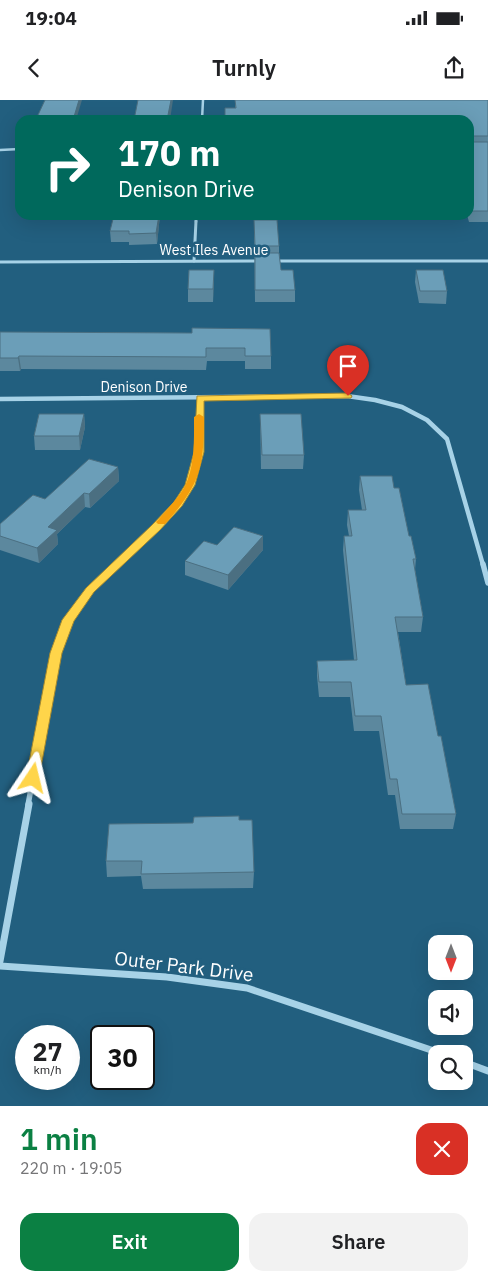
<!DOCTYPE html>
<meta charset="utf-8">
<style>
:root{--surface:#fff;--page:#f2f2f2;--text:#202124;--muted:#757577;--accent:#0b8043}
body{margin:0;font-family:"IBM Plex Sans",sans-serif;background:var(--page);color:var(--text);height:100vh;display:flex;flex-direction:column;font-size:19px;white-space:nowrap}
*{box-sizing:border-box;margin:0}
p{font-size:16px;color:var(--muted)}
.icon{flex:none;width:28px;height:28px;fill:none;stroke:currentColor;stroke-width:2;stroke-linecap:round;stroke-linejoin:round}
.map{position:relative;height:1006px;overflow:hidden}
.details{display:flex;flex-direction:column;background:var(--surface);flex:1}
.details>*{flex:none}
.guide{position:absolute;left:15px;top:15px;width:459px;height:105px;border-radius:15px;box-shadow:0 5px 20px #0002;background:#00695c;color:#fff;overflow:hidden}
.needle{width:32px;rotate:180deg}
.buttons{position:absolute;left:428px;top:835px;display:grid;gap:10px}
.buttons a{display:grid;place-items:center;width:45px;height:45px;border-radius:10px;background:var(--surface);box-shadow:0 5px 20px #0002;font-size:25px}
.speed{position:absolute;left:15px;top:925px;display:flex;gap:10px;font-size:25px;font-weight:700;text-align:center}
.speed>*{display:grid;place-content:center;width:65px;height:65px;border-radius:50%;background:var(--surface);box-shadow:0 5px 20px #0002;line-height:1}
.speed small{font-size:12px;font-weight:400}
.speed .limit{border:2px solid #111;border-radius:8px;background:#fff;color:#111}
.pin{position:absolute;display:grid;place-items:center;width:42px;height:42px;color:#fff;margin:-51px -21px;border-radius:50% 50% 50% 0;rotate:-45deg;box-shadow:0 0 5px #0007}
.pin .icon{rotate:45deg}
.me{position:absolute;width:55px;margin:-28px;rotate:10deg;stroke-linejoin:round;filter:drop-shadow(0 0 4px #0008)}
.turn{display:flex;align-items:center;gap:18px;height:105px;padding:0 20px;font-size:22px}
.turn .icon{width:65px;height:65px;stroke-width:2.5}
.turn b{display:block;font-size:35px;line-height:42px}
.round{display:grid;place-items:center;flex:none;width:52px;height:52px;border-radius:15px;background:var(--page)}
.overview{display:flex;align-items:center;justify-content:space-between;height:85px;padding:0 20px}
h1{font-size:30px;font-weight:600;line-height:38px;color:var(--accent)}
.cta{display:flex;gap:10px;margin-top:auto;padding:10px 20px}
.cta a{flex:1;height:58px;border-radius:15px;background:var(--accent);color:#fff;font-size:20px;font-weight:600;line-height:58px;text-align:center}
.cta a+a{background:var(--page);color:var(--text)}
.status{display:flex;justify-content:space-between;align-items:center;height:35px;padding:0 25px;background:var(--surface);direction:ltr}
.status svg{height:14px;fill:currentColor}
header{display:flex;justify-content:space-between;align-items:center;height:65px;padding:0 20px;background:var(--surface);font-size:22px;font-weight:600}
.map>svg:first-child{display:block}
</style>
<div class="status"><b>19:04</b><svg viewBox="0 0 49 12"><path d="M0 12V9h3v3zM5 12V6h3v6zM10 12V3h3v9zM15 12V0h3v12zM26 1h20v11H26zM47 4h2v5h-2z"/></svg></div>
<header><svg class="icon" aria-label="back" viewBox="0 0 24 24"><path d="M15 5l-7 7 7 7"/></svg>Turnly<svg class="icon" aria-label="share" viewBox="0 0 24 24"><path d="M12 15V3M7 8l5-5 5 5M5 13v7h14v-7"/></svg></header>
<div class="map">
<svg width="488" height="1006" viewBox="0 0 488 1006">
<rect width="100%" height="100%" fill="#225f7f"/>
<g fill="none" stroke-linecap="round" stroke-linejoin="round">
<g stroke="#a7d2e7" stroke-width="2.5">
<path d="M202 20 203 0"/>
<path d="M0 50 20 49"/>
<path d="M196 122V115"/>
</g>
<g stroke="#a7d2e7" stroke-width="3">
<path d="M194 161 196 121"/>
<path d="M275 161H488"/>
<path d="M0 162 259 161"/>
</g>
<g stroke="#a7d2e7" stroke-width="4.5">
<path d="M0 299 347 296 375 300 402 307 427 320 447 339 483 465"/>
<path d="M116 465C147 437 188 408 197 364 201 342 199 320 200 298"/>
</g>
<g stroke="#a7d2e7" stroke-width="5.5">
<path d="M483 464 488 483"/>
<path d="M28 705 56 553 66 528 79 505 90 490 117 464"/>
</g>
<g stroke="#a7d2e7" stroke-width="7">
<path d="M0 861 29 704"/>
<path d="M0 866 167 877 247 888 443 954"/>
<path d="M464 962 488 971"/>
</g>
</g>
<g fill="#5c889e">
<path d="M235 0H488V122H469L467 115H469V20L235 8Z"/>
<path d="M160 115 157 144 129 145V142H111L110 131Z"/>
<rect x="304" y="115" width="52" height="4"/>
<path d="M254 120 279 146V153L281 170 295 190V202H255Z"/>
<path d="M214 170 213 202H188V189Z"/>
<path d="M416 170 447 191 446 204 419 203 415 182Z"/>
<path d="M0 232 192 233 271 256V269H245V261H207L206 270 21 269 20 271H0Z"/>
<path d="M84 314 85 327 80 350H35L34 336Z"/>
<path d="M260 314 304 355 303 369H261Z"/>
<path d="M118 367 119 381 90 408 85 407 57 434 58 444 39 463 0 450V424L45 399Z"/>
<path d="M360 376 394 388 416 459 415 470 423 517 421 532H398L406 585 438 636 456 714 453 729H400L395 695H388L379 631H354L350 597H319L317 576V561L354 560 343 450 344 436H349L347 425 348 410H362L359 390Z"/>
<path d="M217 445 263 450 228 490 185 475V461Z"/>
<path d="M239 720 254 772 253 788 143 789 141 776 107 777 106 761 193 723Z"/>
</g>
<g fill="#4b6f81">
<path d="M79 0H82L76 20H73Z"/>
<path d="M171 0H173L170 20H167Z"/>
<path d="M159 115H160L157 144 156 133Z"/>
<path d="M214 170V182L213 202V189Z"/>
<path d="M19 256 21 269 20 271 18 258Z"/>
<path d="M84 314 85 327 80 350 79 336Z"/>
<path d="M118 367 119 381 90 408 89 394Z"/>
<path d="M84 393 85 407 57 434 58 444 39 463 37 448 48 427Z"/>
<path d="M263 436V450L228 490V475Z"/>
</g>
<g fill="#6b9eb8" stroke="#4b6f81">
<path d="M45 0H79L73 20H40L41 17H37Z"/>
<path d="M138 0H171L167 20H134Z"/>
<path d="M235 0H488V36H470L469 37V20H225V8H236Z"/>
<path d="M469 41 470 42H488V111H470L469 107Z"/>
<path d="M114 115H159L156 133 129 134V131H110Z"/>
<path d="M254 120H277L279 146H255Z"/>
<path d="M255 153H279L281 170H293L295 190H255Z"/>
<path d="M189 170H214L213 189H188Z"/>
<path d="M416 170H443L447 191H420Z"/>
<path d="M192 228 270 229 271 256H245V248H206V257L19 256 18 258H0V232L192 233Z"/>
<path d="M39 314H84L79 336H34Z"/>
<path d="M260 314H301L304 355H262Z"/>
<path d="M89 359 118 367 89 394 84 393 48 427 57 430 37 448 0 436V424L33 395 45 399Z"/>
<path d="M360 376H392L394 388H399L409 436H411L416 459H413L423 517H395L406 585 428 584 438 636H441L456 714H402L397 679H390L381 616H355L351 582H319L317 561 357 560 344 436H352L348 410H366Z"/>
<path d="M234 427 263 436 228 475 185 461 204 441 217 445Z"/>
<path d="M239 716V720H252L254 772 141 774 142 761H106L109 724 193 723 194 717Z"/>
</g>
<path fill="#ffd54a" stroke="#a68a30" d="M348 293 352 296 351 298 204 301V352L195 385 182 406 160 430 94 492 74 521 62 553 39 678 37 682H28L26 678 50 553 62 520 86 488 152 425 174 402 185 385 194 352 197 296Z"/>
<path fill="#f59e0b" d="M199 314 204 317C204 368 200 385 165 424H158L156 422 158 420C167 409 178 399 185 386 195 365 194 340 194 317Z"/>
<g text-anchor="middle" stroke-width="5" stroke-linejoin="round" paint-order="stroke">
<g font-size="14" fill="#fff" stroke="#225f7f">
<text x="214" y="155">West Iles Avenue</text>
<text x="144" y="292">Denison Drive</text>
</g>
<g font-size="19" fill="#fff" stroke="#225f7f">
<text transform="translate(184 866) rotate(7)" y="7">Outer Park Drive</text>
</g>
</g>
</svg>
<div class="buttons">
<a><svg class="needle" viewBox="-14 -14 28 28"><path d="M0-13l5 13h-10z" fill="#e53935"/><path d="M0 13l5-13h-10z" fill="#757577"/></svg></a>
<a><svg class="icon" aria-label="sound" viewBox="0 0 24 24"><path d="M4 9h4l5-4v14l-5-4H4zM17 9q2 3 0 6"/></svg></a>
<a><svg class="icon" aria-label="search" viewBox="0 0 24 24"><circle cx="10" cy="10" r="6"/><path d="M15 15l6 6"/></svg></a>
</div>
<div class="speed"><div>27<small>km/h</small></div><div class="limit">30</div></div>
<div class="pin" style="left:348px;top:296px;background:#d93025"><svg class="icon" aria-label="arrive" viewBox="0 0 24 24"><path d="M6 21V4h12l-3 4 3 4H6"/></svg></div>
<svg class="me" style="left:33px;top:678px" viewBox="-20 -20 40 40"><path d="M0-17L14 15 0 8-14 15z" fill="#ffd54a" stroke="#fff" stroke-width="4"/></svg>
<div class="guide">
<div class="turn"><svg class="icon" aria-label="right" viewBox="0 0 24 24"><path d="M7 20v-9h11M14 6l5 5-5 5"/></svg><div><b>170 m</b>Denison Drive</div></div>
</div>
</div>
<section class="details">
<div class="overview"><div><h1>1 min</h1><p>220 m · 19:05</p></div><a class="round" style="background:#d93025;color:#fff"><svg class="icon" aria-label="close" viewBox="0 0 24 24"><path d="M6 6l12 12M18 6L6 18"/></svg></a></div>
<div class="cta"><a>Exit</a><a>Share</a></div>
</section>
